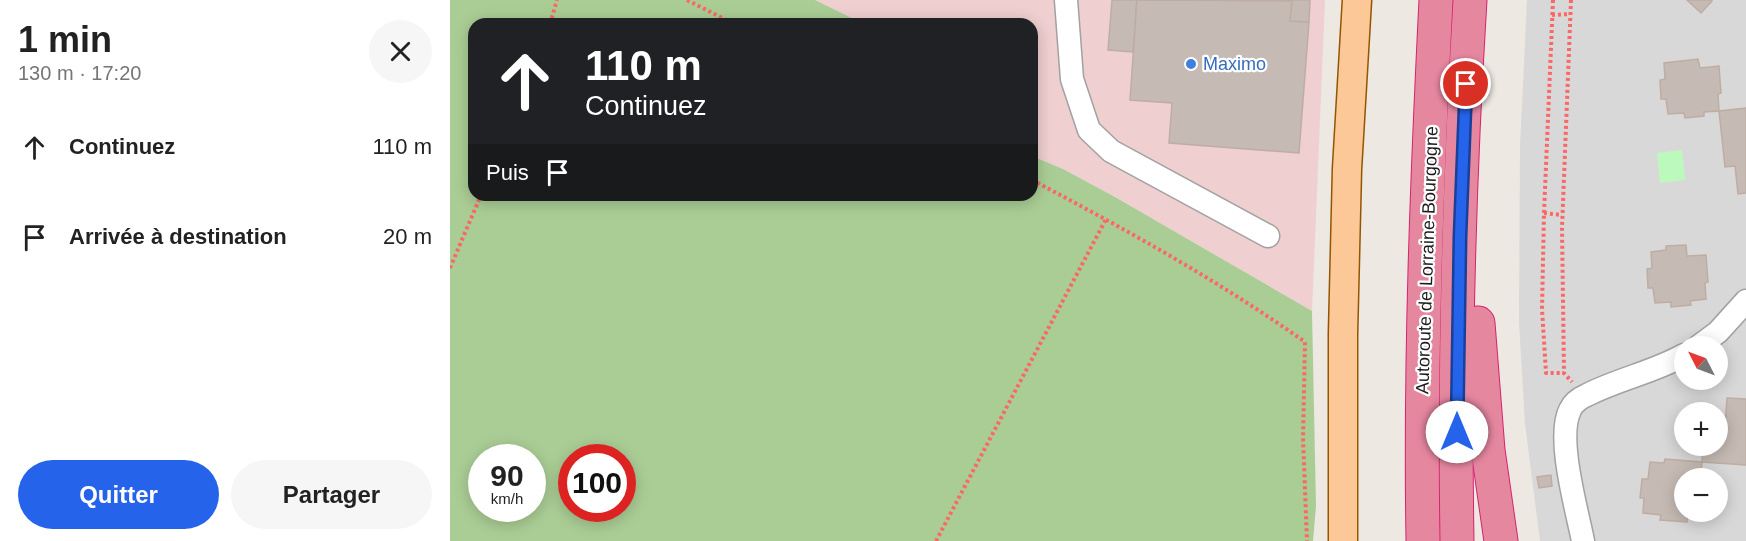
<!DOCTYPE html>
<html lang="fr">
<meta charset="utf-8">
<style>
:root{--surface:#fff;--page:#f6f6f6;--text:#222;--muted:#767676;--accent:#2563eb}
body{margin:0;font-family:Arial,sans-serif;background:var(--page);color:var(--text);height:100vh;display:flex;flex-direction:column;font-size:22px;white-space:nowrap}
*{box-sizing:border-box;margin:0}
p{font-size:20px;color:var(--muted)}
.icon{flex:none;width:33px;height:33px;fill:none;stroke:currentColor;stroke-width:2;stroke-linecap:round;stroke-linejoin:round}
.map{position:relative;flex:1;overflow:hidden}
.details{display:flex;flex-direction:column;background:var(--surface);width:450px}
.details>*{flex:none}
.hud{position:absolute;left:18px;top:18px;width:570px;height:183px;border-radius:18px;box-shadow:0 3px 15px #0003;background:#202124;color:#fff;overflow:hidden}
.needle{width:39px;rotate:312deg}
.fabs{position:absolute;left:1224px;top:336px;display:grid;gap:12px}
.fabs a{display:grid;place-items:center;width:54px;height:54px;border-radius:50%;background:var(--surface);box-shadow:0 3px 15px #0003;font-size:30px}
.speed{position:absolute;left:18px;top:444px;display:flex;gap:12px;font-size:30px;font-weight:700;text-align:center}
.speed>*{display:grid;place-content:center;width:78px;height:78px;border-radius:50%;background:var(--surface);box-shadow:0 3px 15px #0003;line-height:1}
.speed small{font-size:15px;font-weight:400}
.speed .limit{border:9px solid #d22;background:#fff;color:#111}
.pin{position:absolute;display:grid;place-items:center;width:51px;height:51px;color:#fff;margin:-26px;border:3px solid #fff;border-radius:50%;box-shadow:0 2px 6px #0007}
.me{position:absolute;width:66px;margin:-33px;rotate:0deg;stroke-linejoin:round;filter:drop-shadow(0 0 4px #0008)}
.turn{display:flex;align-items:center;gap:21px;height:126px;padding:0 18px;font-size:27px}
.turn .icon{width:78px;height:78px;stroke-width:2.5}
.turn b{display:block;font-size:42px;line-height:51px}
.then{display:flex;align-items:center;height:57px;padding:0 18px;background:#0003;gap:12px;font-size:22px}
.round{display:grid;place-items:center;flex:none;width:63px;height:63px;border-radius:32px;background:var(--page)}
.overview{display:flex;align-items:center;justify-content:space-between;height:102px;padding:0 18px}
h1{font-size:36px;font-weight:600;line-height:45px}
.primary-button{display:flex;gap:12px;margin-top:auto;padding:12px 18px}
.primary-button a{flex:1;height:69px;border-radius:36px;background:var(--accent);color:#fff;font-size:24px;font-weight:600;line-height:69px;text-align:center}
.primary-button a+a{background:var(--page);color:var(--text)}
ul{padding:0;list-style:none}
li{display:flex;align-items:center;gap:18px;height:90px;padding:0 18px}
li div{flex:1}
li b{display:block;font-size:22px}
li em{font-style:normal}
main{display:flex;flex:1;min-height:0}
.map>svg:first-child{display:block}
</style>
<main>
<section class="details">
<div class="overview"><div><h1>1 min</h1><p>130 m · 17:20</p></div><a class="round"><svg class="icon" aria-label="close" viewBox="0 0 24 24"><path d="M6 6l12 12M18 6L6 18"/></svg></a></div>
<ul>
<li><svg class="icon" aria-label="ahead" viewBox="0 0 24 24"><path d="M12 20V5M6 11l6-6 6 6"/></svg><div><b>Continuez</b></div><em>110 m</em></li>
<li><svg class="icon" aria-label="arrive" viewBox="0 0 24 24"><path d="M6 21V4h12l-3 4 3 4H6"/></svg><div><b>Arrivée à destination</b></div><em>20 m</em></li>
</ul>
<div class="primary-button"><a>Quitter</a><a>Partager</a></div>
</section>
<div class="map">
<svg width="1296" height="541" viewBox="0 0 1296 541">
<rect width="100%" height="100%" fill="#ede8e1"/>
<path fill="#d9d8d8" fill-rule="evenodd" d="M1077 0H1296V541H1090L1075 424 1069 322 1070 146ZM1234 346H1268V380H1234ZM1234 412H1268V446H1234ZM1234 478H1268V512H1234Z"/>
<path fill="#efcfd0" d="M365 0H875L862 311 665 197 613 169 582 156V24H414Z"/>
<path fill="#aacd95" fill-rule="evenodd" d="M0 0H365L414 24H24V195H582V156L613 169 665 197 862 311 866 506 863 541H0ZM32 458H82V508H32ZM122 458H172V508H122Z"/>
<path fill="#bcf9bc" d="M1232 150 1235 180 1210 183 1207 153Z"/>
<g fill="#c5bab4" stroke="#bfada3" stroke-width="1.5">
<path d="M662 0H687L683 52 658 50Z"/>
<path d="M687 0 842 1 840 21 859 22 849 153 719 143 722 103 680 100Z"/>
<path d="M824 0H860L859 22 840 21 842 1Z"/>
<path d="M1237 0H1261L1262 1 1251 13Z"/>
<path d="M1248 59 1250 68 1269 66 1271 93 1268 94 1269 111 1254 112V116L1235 118 1234 113 1218 114 1216 99H1211L1210 80 1215 79 1214 63Z"/>
<path d="M1296 108V193L1288 194 1285 166 1275 167 1269 111Z"/>
<path d="M1236 245 1237 256 1256 255 1258 282 1255 283 1256 299 1240 301 1241 305 1221 307V302L1205 303 1203 288H1198L1197 269 1202 268 1201 252 1216 250V246Z"/>
<path d="M1277 398 1296 399V465L1252 462 1253 446H1268V433H1277L1278 427 1275 426Z"/>
<path d="M1215 459 1252 462 1250 478H1234V512H1238L1237 522 1210 520 1211 515 1193 513 1194 498H1190L1192 479H1198L1200 462 1214 463Z"/>
<path d="M1101 475 1102 486 1089 488 1087 477Z"/>
</g>
<g fill="none" stroke-linecap="round" stroke-linejoin="round">
<g stroke="#a2a2a2" stroke-width="25">
<g id="minor">
<path d="M616 0 622 79 639 130 661 151 818 236"/>
<path d="M1249 346 1268 332 1296 301"/>
<path d="M1133 541C1127 510 1106 438 1120 410 1123 403 1130 398 1137 395 1168 379 1204 372 1234 355"/>
</g>
</g>
<g stroke="#935600" stroke-width="31">
<path id="major" d="M893 541V334L897 169 907 0"/>
</g>
<g stroke="#d6236f" stroke-width="35">
<g id="highway">
<path d="M1028 323 1038 450 1051 541"/>
<path d="M973 541C970 361 977 180 986 0"/>
<path d="M1007 541C1004 361 1009 180 1020 0"/>
</g>
</g>
<g stroke="#fa6865" stroke-width="4" stroke-dasharray="3 3" stroke-linecap="butt">
<path d="M237 0 284 24"/>
<path d="M1103 0 1094 213 1092 309 1096 373H1114"/>
<path d="M1121 0 1112 228 1114 373 1122 382"/>
<path d="M1102 15 1120 14"/>
<path d="M100 24 107 0"/>
<path d="M582 180C675 229 769 281 855 342L853 438 857 541"/>
<path d="M1094 213 1112 215"/>
<path d="M0 268 31 195"/>
<path d="M486 541 656 219"/>
</g>
<use href="#minor" stroke="#fff" stroke-width="22"/>
<use href="#major" stroke="#fcc897" stroke-width="28"/>
<use href="#highway" stroke="#e687a0" stroke-width="33"/>
</g>
<g fill="none" stroke-linecap="round" stroke-linejoin="round">
<g stroke="#184099" stroke-width="15">
<path id="route" d="M1007 432 1010 236 1016 84"/>
</g>
<use href="#route" stroke="#2563eb" stroke-width="10"/>
</g>
<circle fill="#3f7fe0" stroke="#fff" stroke-width="2" cx="741" cy="64" r="6"/>
<g text-anchor="middle" stroke-width="4.5" stroke-linejoin="round" paint-order="stroke">
<g font-size="18" fill="#366cbe" stroke="#fff" text-anchor="start">
<text x="753" y="70">Maximo</text>
</g>
<g font-size="18" fill="#1b1b1b" stroke="#fff">
<text transform="translate(977 260) rotate(-88)" y="6">Autoroute de Lorraine-Bourgogne</text>
</g>
</g>
</svg>
<div class="fabs">
<a><svg class="needle" viewBox="-14 -14 28 28"><path d="M0-13l5 13h-10z" fill="#e53935"/><path d="M0 13l5-13h-10z" fill="#767676"/></svg></a>
<a>+</a>
<a>−</a>
</div>
<div class="speed"><div>90<small>km/h</small></div><div class="limit">100</div></div>
<div class="pin" style="left:1016px;top:84px;background:#d93025"><svg class="icon" aria-label="arrive" viewBox="0 0 24 24"><path d="M6 21V4h12l-3 4 3 4H6"/></svg></div>
<svg class="me" style="left:1007px;top:432px" viewBox="-20 -20 40 40"><circle r="19" fill="#fff"/><path d="M0-13L10 11 0 6-10 11z" fill="#2563eb"/></svg>
<div class="hud">
<div class="turn"><svg class="icon" aria-label="ahead" viewBox="0 0 24 24"><path d="M12 20V5M6 11l6-6 6 6"/></svg><div><b>110 m</b>Continuez</div></div>
<div class="then">Puis<svg class="icon" aria-label="arrive" viewBox="0 0 24 24"><path d="M6 21V4h12l-3 4 3 4H6"/></svg></div>
</div>
</div>
</main>
